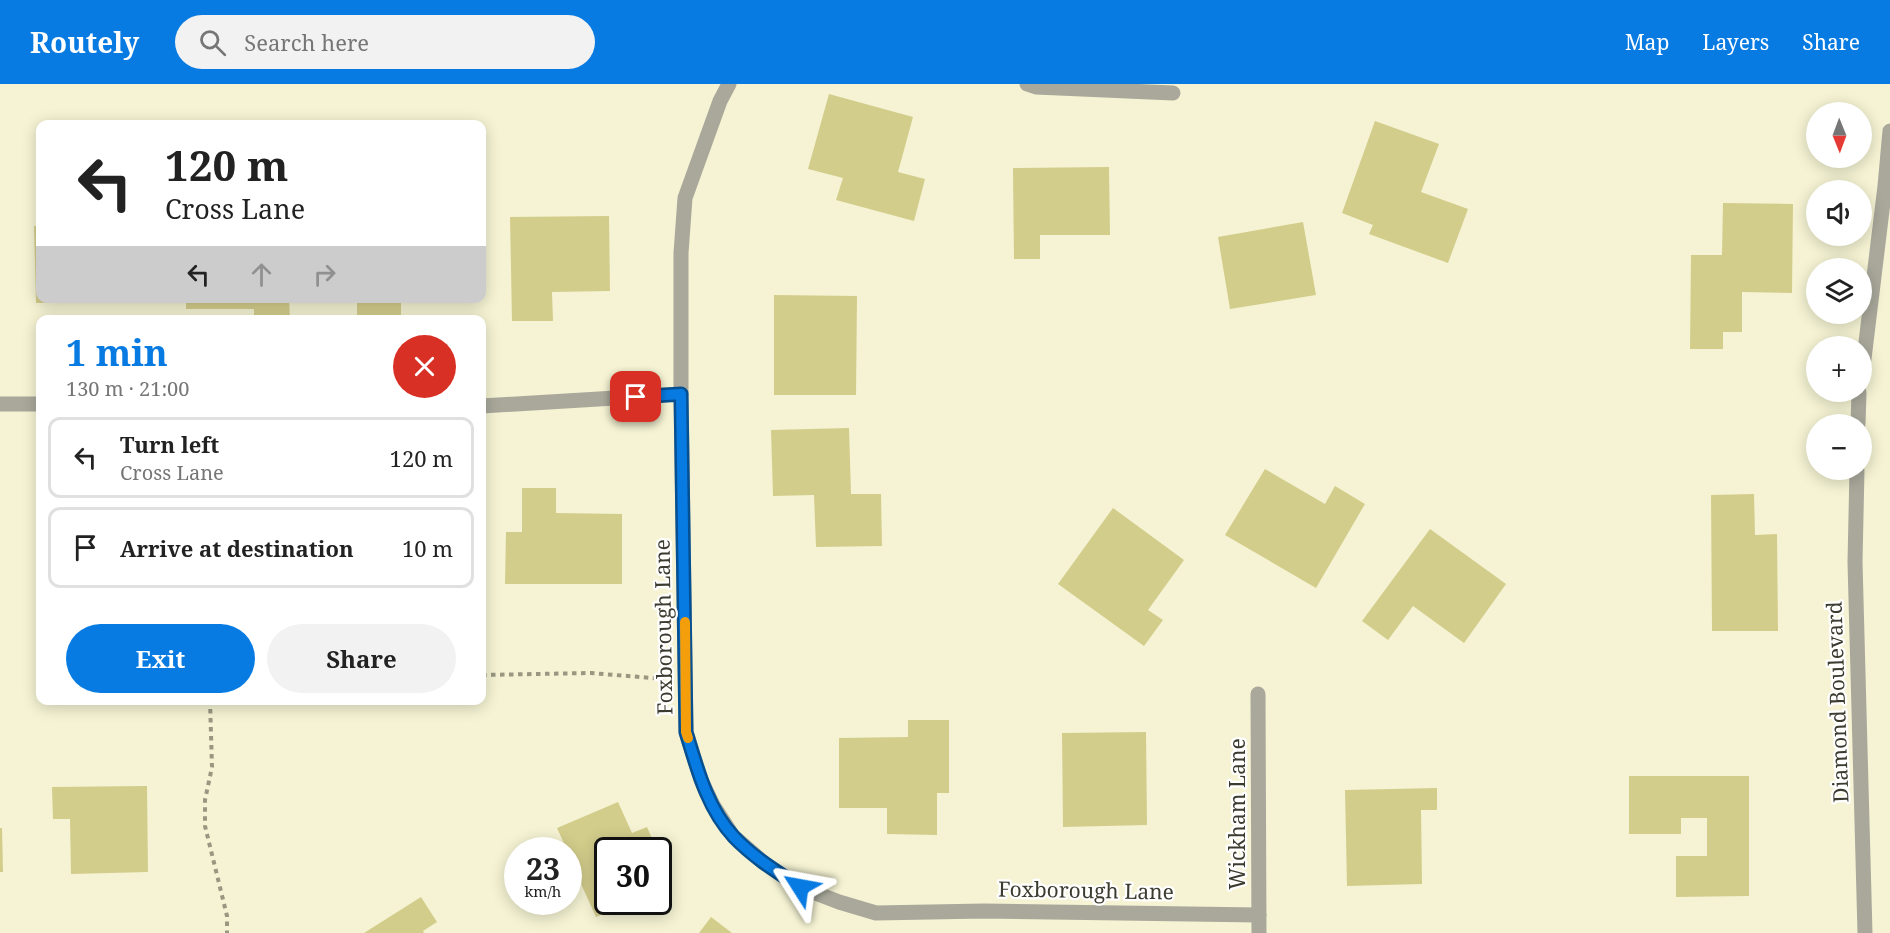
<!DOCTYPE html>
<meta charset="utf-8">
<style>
:root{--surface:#fff;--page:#f2f2f2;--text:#222;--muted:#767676;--line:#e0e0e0;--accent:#087be2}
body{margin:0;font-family:"Noto Serif",serif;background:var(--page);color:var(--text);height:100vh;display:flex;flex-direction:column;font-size:22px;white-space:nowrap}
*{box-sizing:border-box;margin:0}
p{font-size:20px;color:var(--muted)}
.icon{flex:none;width:33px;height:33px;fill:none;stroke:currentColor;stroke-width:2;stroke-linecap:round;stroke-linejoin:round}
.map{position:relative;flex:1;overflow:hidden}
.drawer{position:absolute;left:36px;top:231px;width:450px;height:390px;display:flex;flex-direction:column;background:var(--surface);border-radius:12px;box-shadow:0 3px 15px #0003}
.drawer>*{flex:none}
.hud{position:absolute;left:36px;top:36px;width:450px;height:183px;border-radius:12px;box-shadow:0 3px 15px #0003;background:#fff;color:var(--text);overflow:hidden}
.needle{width:39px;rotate:179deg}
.fabs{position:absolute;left:1806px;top:18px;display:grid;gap:12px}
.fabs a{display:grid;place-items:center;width:66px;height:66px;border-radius:50%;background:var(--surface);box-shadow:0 3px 15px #0003;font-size:30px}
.speed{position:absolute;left:504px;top:753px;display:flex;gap:12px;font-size:30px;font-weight:700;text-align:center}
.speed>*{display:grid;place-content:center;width:78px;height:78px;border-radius:50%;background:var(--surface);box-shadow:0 3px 15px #0003;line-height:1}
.speed small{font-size:15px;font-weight:400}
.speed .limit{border:3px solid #111;border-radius:9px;background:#fff;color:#111}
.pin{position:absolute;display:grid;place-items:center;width:51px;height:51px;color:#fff;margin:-26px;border-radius:12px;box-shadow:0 3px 9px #0006}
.me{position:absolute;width:66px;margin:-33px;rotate:304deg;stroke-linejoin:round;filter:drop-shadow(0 0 4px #0008)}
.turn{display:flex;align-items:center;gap:21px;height:126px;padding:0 30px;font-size:27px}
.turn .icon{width:78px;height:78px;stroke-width:2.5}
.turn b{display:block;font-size:42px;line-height:51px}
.lanes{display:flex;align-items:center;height:57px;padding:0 30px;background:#0003;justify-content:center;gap:30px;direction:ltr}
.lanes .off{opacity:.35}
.round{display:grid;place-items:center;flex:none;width:63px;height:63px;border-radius:32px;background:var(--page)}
.summary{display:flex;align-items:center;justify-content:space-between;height:102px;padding:0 30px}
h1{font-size:36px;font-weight:700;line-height:45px;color:var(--accent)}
.button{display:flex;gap:12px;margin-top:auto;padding:12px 30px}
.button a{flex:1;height:69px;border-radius:36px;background:var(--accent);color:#fff;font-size:24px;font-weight:700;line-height:69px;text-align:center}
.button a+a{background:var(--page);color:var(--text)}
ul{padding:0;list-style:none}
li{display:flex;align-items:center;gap:18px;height:81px;margin:0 12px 9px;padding:0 18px;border:3px solid var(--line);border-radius:12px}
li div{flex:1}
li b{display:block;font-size:22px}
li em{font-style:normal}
header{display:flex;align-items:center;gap:36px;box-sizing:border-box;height:84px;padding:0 30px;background:var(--accent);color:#fff}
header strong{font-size:28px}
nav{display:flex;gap:33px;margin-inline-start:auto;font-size:21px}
.search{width:420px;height:54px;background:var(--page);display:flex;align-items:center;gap:15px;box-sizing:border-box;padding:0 21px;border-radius:33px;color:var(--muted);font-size:22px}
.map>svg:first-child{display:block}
</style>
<header>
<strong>Routely</strong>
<div class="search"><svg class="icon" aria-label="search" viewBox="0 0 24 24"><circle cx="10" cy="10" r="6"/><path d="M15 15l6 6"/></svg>Search here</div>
<nav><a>Map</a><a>Layers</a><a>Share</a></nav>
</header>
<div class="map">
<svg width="1890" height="849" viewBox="0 0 1890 849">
<rect width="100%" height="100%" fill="#f5f3d3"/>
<g fill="#d3cd8b">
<path d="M829 10 913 33 898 88 925 95 914 137 836 116 843 94 808 85Z"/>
<path d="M1375 37 1439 60 1421 108 1468 125 1448 179 1369 150 1373 141 1342 129Z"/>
<path d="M1109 83 1110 151H1040V175H1014L1013 84Z"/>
<path d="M1723 119 1793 120 1792 209 1742 208V248H1723V265H1690L1691 171H1722Z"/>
<path d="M609 132 610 207 552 208 553 237H512L510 133Z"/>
<path d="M1303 138 1316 211 1230 225 1218 153Z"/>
<path d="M34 142H40V214H134V217L36 219Z"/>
<path d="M774 211 857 212 856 311H774Z"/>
<path d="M186 214H289L290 236H254V225H186Z"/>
<path d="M357 214H446V218H401V236H357Z"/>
<path d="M849 344 851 410H881L882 462 816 463 814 411 773 412 771 346Z"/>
<path d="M1265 385 1325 420 1335 402 1365 420 1316 504 1225 451Z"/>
<path d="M522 404H556V429L622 430V500H505L506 448H522Z"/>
<path d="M1754 410 1755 451 1777 450 1778 547H1712L1711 411Z"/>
<path d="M1113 424 1184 476 1148 526 1163 536 1144 562 1058 500Z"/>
<path d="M1430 445 1506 500 1464 559 1413 522 1388 556 1362 537Z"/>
<path d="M908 636H949V709H937V751L887 750V724H839V654L908 653Z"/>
<path d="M1146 648 1147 741 1063 743 1062 649Z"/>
<path d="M1629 692H1749V812L1676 813V772H1707V734H1681V750H1629Z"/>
<path d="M147 702 148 788 71 790 70 735H53L52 703Z"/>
<path d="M1437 704V726H1421L1422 800 1347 802 1345 706Z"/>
<path d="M618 718 632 749 647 743 657 766H608V818H632L596 833 568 771V766H567L557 744Z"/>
<path d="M0 744H2L3 788H0Z"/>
<path d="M658 769 664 781 658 783Z"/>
<path d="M421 813 437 838 423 847 424 849H364Z"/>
<path d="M711 833 732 849H699Z"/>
</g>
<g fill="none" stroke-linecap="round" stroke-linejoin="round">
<g stroke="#999781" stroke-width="4" stroke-dasharray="4.5 4.5" stroke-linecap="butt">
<path d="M482 591 591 589 664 595"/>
<path d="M210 616 212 683 205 716V742L227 832V849"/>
</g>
<g stroke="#a9a89b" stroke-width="15">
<path d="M729 0 720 17 685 114 681 169V310L686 648 701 696 713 721 733 752 764 779 800 803 839 818 876 829 984 827 1259 831"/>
<path d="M1027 0 1036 3 1173 9"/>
<path d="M1862 291 1885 102 1890 47"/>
<path d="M0 320H40"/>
<path d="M482 322 681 310"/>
<path d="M1858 340 1859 308"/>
<path d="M1857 386 1855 478 1865 849"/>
<path d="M1258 610 1259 849"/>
</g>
</g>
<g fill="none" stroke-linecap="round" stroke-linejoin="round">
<g stroke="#055093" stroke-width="15">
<path id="route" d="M636 313 681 310 686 648C697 684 707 724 734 753 753 773 777 788 800 803"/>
</g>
<use href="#route" stroke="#087be2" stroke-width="10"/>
<path stroke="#f59e0b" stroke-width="10" d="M685 538 686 648 688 654"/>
</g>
<g text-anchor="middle" stroke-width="4.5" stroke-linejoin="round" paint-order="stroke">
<g font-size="21" fill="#3c3b2f" stroke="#fff">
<text transform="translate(664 543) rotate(-91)" y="7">Foxborough Lane</text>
<text transform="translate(1838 618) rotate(-92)" y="7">Diamond Boulevard</text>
<text transform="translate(1238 730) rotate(-90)" y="7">Wickham Lane</text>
<text transform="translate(1086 807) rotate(1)" y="7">Foxborough Lane</text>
</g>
</g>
</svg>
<div class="fabs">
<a><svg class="needle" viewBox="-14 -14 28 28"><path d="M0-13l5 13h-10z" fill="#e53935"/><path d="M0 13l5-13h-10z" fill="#767676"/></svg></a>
<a><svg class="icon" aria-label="sound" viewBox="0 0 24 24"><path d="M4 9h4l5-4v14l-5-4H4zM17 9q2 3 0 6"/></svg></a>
<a><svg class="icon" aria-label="layers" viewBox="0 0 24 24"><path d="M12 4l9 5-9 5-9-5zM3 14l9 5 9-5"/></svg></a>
<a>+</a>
<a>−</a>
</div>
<div class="speed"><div>23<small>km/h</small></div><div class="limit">30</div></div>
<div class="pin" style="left:636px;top:313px;background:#d93025"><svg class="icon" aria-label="arrive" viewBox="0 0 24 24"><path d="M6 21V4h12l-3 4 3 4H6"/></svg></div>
<svg class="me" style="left:800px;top:803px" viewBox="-20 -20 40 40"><path d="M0-17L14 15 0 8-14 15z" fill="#087be2" stroke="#fff" stroke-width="4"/></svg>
<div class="hud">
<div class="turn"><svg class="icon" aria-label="left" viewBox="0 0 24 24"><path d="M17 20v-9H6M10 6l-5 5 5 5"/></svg><div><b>120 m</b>Cross Lane</div></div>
<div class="lanes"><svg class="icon" aria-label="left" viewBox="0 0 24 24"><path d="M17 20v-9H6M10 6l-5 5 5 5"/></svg><svg class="icon off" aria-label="ahead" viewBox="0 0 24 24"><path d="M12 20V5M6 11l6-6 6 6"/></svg><svg class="icon off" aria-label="right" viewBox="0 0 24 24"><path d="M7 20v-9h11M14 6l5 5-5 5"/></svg></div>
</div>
<section class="drawer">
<div class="summary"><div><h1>1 min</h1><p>130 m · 21:00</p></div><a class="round" style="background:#d93025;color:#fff"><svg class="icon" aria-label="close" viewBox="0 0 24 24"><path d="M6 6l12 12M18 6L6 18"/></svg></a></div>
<ul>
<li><svg class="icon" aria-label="left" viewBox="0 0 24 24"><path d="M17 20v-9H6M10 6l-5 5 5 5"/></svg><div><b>Turn left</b><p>Cross Lane</p></div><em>120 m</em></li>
<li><svg class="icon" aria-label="arrive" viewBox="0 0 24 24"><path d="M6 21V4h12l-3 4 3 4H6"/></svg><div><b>Arrive at destination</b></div><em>10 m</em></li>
</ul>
<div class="button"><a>Exit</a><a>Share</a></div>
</section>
</div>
